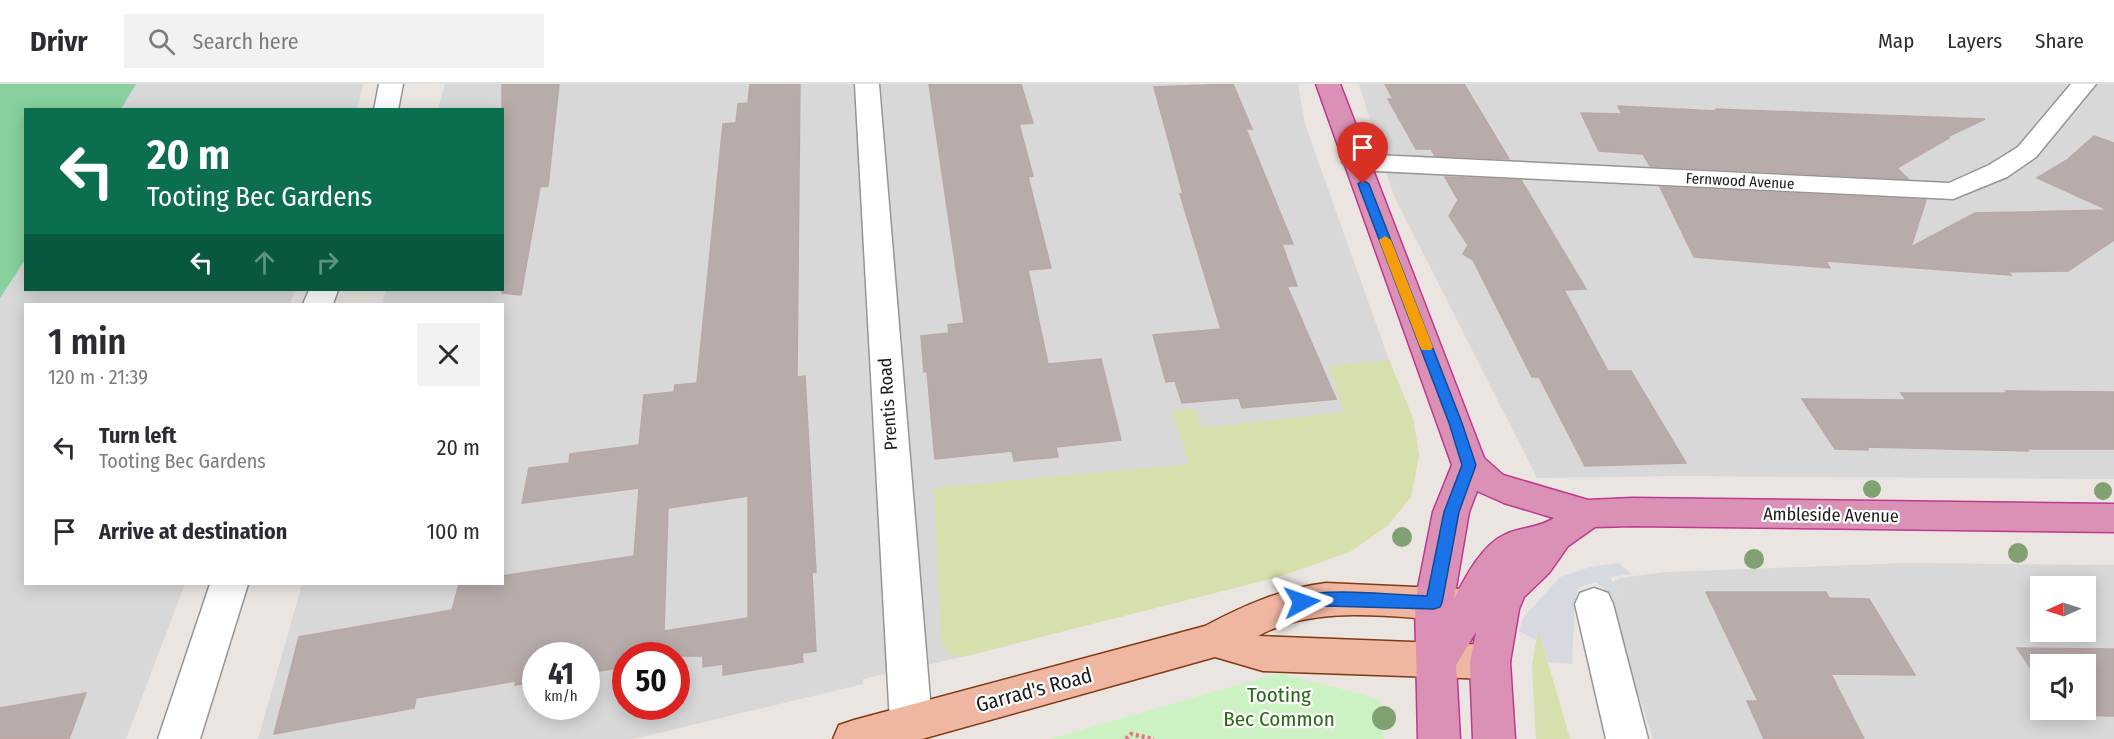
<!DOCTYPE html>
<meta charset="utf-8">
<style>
:root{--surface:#fff;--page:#f2f2f3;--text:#2b2b33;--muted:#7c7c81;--line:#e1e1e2}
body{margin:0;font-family:"Fira Sans Condensed",sans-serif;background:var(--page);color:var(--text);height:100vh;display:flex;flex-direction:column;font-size:22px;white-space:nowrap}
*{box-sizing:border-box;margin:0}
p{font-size:20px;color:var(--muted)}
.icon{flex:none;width:33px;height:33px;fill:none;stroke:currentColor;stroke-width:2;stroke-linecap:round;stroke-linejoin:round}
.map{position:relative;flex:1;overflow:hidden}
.sheet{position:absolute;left:24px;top:219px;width:480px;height:282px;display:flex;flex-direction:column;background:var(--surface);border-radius:0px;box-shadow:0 3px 15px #0003}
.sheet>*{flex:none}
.hud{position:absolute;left:24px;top:24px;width:480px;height:183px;border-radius:0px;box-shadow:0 3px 15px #0003;background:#0b6e4f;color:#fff;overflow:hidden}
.needle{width:39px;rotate:267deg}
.tools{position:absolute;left:2030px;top:492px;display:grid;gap:12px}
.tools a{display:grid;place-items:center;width:66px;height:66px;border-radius:0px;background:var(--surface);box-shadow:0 3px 15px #0003;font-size:30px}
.speed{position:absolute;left:522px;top:558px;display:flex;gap:12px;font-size:30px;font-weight:700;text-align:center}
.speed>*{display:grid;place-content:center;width:78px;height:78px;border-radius:50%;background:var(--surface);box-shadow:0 3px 15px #0003;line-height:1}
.speed small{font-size:15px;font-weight:400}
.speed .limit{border:9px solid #d22;background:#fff;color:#111}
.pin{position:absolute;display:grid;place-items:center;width:51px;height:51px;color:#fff;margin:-62px -26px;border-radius:50% 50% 50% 0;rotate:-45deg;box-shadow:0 0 6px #0007}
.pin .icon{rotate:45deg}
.me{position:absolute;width:66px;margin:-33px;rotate:86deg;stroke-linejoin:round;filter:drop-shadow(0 0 4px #0008)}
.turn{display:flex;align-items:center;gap:21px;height:126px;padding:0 24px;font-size:27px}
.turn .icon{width:78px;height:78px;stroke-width:2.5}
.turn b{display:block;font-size:42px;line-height:51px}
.lanes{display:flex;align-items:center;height:57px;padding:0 24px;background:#0003;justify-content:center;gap:30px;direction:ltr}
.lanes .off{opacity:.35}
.round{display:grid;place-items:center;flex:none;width:63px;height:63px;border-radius:0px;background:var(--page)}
.summary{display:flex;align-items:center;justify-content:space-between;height:102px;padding:0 24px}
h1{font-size:36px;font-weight:600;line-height:45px}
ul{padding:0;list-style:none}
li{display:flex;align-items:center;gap:18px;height:84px;padding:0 24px}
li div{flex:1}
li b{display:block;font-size:22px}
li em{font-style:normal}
header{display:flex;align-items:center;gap:36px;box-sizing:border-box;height:84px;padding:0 30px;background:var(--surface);border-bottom:2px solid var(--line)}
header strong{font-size:28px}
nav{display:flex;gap:33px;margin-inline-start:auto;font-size:21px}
.search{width:420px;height:54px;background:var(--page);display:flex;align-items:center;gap:15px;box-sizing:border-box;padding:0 21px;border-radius:0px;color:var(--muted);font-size:22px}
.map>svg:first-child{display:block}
</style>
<header>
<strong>Drivr</strong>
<div class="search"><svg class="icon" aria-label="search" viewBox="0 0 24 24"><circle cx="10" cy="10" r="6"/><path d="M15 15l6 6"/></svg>Search here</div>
<nav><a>Map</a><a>Layers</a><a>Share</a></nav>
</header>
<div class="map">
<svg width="2114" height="655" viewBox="0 0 2114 655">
<rect width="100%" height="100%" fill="#ebe5e1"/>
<g fill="#d9d8d8" fill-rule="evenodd">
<path d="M0 0H363L357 25 26 26V206H295L290 220H26V500H185L126 655H0Z"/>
<path d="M445 0H1298L1305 40 1389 276 1413 334 1419 371 1411 413 1387 442 1268 495 962 573 863 595V600L633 655H258L302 500H502V220H382L386 206H502V26L438 25ZM536 572H586V622H536ZM626 572H676V622H626Z"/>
<path d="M1359 0H2114V395L1680 392 1537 394 1393 110Z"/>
<path d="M1906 479 2114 481V655H1653L1603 503 1620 494 1665 488ZM2040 502H2085V548H2040ZM2040 580H2085V626H2040Z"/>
</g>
<g fill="#d5e0ac">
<path d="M1389 276 1413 334 1419 371 1411 413 1387 442 1350 468 1278 493 962 573 948 570 941 556 934 404 1189 380 1171 326 1195 325 1202 344 1344 328 1329 282Z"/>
<path d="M1538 544 1570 655H1536L1532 583Z"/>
</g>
<path fill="#ccf1c2" d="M1279 589 1380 615 1384 655H1050Z"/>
<path fill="#88d19f" d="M0 0H136L121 25 26 26 25 176 0 214Z"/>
<path fill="#d6d9e0" d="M1618 479 1632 490 1610 493 1620 512H1612L1596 498 1578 504 1575 516 1572 580 1548 578 1538 546 1536 556 1519 547 1523 534 1560 493 1590 483Z"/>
<g fill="#b8acab" stroke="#bba8a6" stroke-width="1.5" fill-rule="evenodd">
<path d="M502 0H559L548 102 540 103 521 211 502 209Z"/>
<path d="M750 0H800L797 293 805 292 816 488 812 489 816 567 802 569 803 578 723 591V580L703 583V572H626V583L586 589V572H536V598L515 601 516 597 416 614 414 624 274 650 299 553 452 526 459 500H502V492L634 472 639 404 522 419 529 384 569 379 570 370 639 361 644 311 674 308 675 301 697 299 723 40 736 39 738 20 748 19ZM748 412V534L664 547 668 424Z"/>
<path d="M929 0H1021L1033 39 1019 40 1033 92 1028 93 1051 184 1028 186 1048 280 1101 275 1121 356 1056 363 1058 373 1014 377 1012 367 935 375 927 287 924 288 921 252 949 249 948 241 964 239Z"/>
<path d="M1233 0 1252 45H1246L1293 160H1282L1297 202H1287L1336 315 1242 324 1239 314 1182 319 1175 297 1166 298 1153 251 1221 245 1180 110H1183L1154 3Z"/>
<path d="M1385 0H1464L1509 75 1435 72 1431 65H1416L1388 15H1393Z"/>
<path d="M1618 22 1717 27 1716 25 1985 35 1947 53 1949 54 1897 84 1908 95 1650 82 1643 70 1599 67 1581 29 1622 30Z"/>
<path d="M2094 52 2114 59V156L2068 187 2008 188 2011 191 1826 177 1830 184 1694 173 1660 103 1926 116 1911 163 1975 129 2108 126 2037 94 2067 76Z"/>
<path d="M1445 93 1521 96 1586 205 1564 206 1608 287H1631L1686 379 1585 382 1539 293H1532L1473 176 1463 170 1468 161 1449 132 1458 116Z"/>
<path d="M2006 307 2114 308V365H2026L2028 367 1868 363V366L1835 365 1802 315 1906 316 1901 309H2008Z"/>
<path d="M1706 508H1826L1829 514 1869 515 1915 591 1831 590 1864 655H1764L1747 617H1758Z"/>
<path d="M2017 564 2114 565V632L2063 631 2059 626H2085V580H2040V598Z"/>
<path d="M86 609 69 655H0V624Z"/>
</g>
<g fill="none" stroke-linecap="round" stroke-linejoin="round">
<g stroke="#959595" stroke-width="3">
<g id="minor">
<path d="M379 0H403L398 26H374Z"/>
<path d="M855 0H879L932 639 926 652C916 655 906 655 896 652L890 639Z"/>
<path d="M2071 0H2096L2036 73 2007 93 1953 115 1355 86 1346 83 1342 78 1346 73 1355 70 1949 99 1989 81 2018 63Z"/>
<path d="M309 206H338L333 220H303Z"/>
<path d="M210 500H248L200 655H158Z"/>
<path d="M1594 504 1608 509 1613 520 1648 655H1606L1575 520 1580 509Z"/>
</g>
</g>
<g stroke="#803a11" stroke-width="3">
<path id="major" d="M1326 499 1460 505 1474 510 1479 521 1474 532 1460 537C1395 534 1317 519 1258 552L1490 561 1504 566 1510 578 1504 590 1490 595 1263 587 1215 573 922 655H833L839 641 854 636 1205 542C1243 522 1283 504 1326 499Z"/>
</g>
<g stroke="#bf388f" stroke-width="3">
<path id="highway" d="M1316 0H1340L1484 374 1503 391 1588 416 1632 414 2114 420V448L1632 442 1595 443 1568 462 1549 489 1524 513 1519 525 1510 578 1515 655H1473L1470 578 1476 548 1456 581 1460 655H1418L1415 519 1433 428 1452 381ZM1477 407 1504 419 1554 434C1539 444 1522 443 1506 450 1482 460 1465 494 1454 515L1469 428Z"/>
</g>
<path stroke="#e8758c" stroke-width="4.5" stroke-dasharray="3 3" stroke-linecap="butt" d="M1126 655 1131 650 1154 655"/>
<use href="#minor" fill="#fff" fill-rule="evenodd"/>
<use href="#major" fill="#efb6a2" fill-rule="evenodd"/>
<use href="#highway" fill="#da91b5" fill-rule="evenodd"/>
</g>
<g fill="#81a172">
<circle cx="1872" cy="405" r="9"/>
<circle cx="2103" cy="407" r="9"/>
<circle cx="1402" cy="453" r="10"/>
<circle cx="2018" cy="469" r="10"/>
<circle cx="1754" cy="475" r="10"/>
<circle cx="1384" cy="634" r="12"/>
</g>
<path fill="#1a73e8" stroke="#114b97" stroke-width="1.5" d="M1363 96 1369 100 1462 339 1476 381 1459 428 1442 519 1440 523 1434 525 1326 522 1302 524 1297 522 1295 518 1297 513C1326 503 1394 511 1427 512L1444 428 1462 381 1449 339 1358 100Z"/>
<path fill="#f59e0b" d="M1385 152 1391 156 1433 263 1431 266H1422L1420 263 1379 156Z"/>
<g text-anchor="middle" stroke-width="4.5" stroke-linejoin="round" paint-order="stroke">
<g font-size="15" fill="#1b1b1b" stroke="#fff">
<text transform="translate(1740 97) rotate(3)" y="5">Fernwood Avenue</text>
</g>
<g font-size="18" fill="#1b1b1b" stroke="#fff">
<text transform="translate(888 320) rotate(-94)" y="6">Prentis Road</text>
<text transform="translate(1831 431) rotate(1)" y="6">Ambleside Avenue</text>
</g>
<g font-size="21" fill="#1b1b1b" stroke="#fff">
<text transform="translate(1034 606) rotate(-15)" y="7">Garrad's Road</text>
</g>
<g font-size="21" fill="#2a6a18" stroke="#fff">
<text x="1279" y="618">Tooting<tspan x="1279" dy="24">Bec Common</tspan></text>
</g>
</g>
</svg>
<div class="tools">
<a><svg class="needle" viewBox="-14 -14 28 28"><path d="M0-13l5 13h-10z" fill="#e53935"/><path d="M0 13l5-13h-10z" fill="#7c7c81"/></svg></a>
<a><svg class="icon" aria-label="sound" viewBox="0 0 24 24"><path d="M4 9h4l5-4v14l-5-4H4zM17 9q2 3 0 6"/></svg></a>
</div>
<div class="speed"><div>41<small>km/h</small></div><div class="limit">50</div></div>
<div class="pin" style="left:1363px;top:100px;background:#d93025"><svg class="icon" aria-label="arrive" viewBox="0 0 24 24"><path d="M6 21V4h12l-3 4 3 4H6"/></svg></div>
<svg class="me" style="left:1302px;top:518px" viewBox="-20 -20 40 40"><path d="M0-17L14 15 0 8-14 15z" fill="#1a73e8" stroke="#fff" stroke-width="4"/></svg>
<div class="hud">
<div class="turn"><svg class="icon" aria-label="left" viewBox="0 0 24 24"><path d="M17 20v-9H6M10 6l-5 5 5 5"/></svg><div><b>20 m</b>Tooting Bec Gardens</div></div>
<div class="lanes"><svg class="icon" aria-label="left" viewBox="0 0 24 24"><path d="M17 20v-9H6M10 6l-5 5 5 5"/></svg><svg class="icon off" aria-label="ahead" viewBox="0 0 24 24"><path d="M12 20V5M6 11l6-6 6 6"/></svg><svg class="icon off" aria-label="right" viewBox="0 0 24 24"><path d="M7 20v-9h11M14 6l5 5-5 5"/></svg></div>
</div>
<section class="sheet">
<div class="summary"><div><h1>1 min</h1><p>120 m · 21:39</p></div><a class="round"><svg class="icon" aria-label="close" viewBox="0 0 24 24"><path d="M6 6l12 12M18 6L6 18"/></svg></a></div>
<ul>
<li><svg class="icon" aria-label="left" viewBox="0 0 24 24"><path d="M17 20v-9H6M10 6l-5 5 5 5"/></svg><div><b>Turn left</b><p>Tooting Bec Gardens</p></div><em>20 m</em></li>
<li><svg class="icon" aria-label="arrive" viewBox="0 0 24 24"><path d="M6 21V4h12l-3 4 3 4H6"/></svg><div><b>Arrive at destination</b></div><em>100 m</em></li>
</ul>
</section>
</div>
